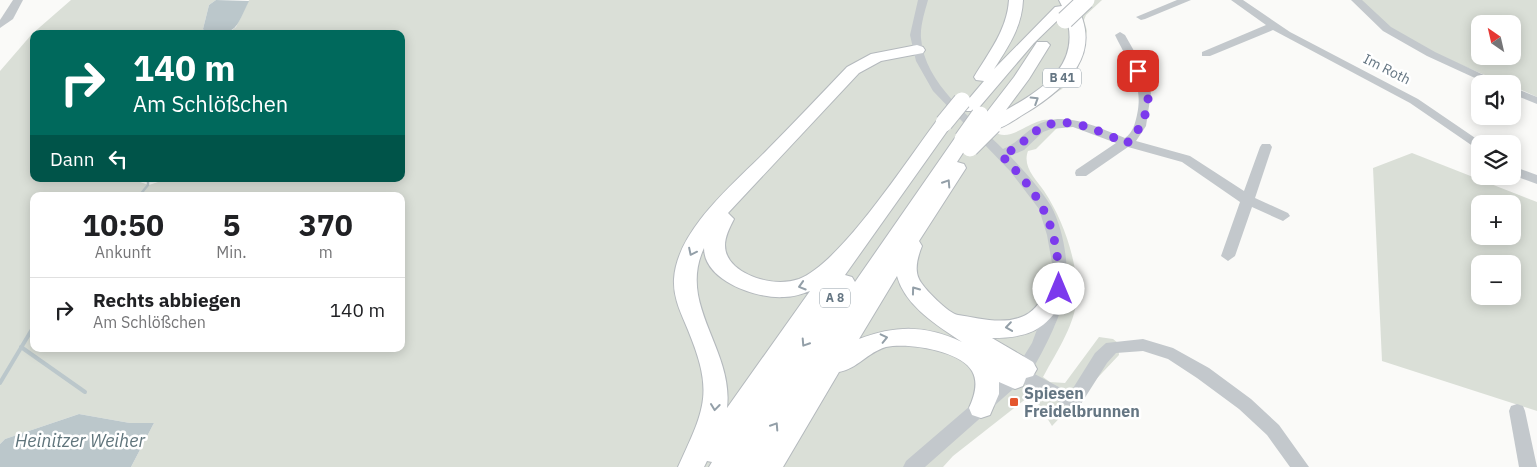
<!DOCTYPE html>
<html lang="de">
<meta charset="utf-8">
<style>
:root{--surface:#fff;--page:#f2f2f2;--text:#202124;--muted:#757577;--line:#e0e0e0}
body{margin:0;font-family:"IBM Plex Sans",sans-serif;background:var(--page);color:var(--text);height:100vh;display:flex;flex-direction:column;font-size:19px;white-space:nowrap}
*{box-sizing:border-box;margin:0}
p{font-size:16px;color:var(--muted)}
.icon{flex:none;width:28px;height:28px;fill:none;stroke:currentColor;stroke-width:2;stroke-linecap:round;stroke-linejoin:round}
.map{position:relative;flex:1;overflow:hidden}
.sheet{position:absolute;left:30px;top:192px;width:375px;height:160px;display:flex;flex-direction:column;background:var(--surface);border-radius:10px;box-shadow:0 2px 12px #0003}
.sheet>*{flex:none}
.hud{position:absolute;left:30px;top:30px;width:375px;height:152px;border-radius:10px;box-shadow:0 2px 12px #0003;background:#00695c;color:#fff;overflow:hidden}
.needle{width:32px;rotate:326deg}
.fabs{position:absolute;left:1471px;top:15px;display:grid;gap:10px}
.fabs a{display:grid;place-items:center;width:50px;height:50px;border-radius:10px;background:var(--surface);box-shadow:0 2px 12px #0003;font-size:25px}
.pin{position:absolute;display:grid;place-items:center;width:42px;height:42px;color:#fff;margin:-21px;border-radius:10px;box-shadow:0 2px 8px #0006}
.me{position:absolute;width:55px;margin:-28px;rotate:0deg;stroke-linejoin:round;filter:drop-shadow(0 0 4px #0008)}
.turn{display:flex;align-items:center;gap:18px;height:105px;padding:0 20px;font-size:22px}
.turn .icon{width:65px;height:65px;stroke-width:2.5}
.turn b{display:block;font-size:35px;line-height:42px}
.then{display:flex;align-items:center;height:48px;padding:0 20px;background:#0003;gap:10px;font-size:19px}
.eta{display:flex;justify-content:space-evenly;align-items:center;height:85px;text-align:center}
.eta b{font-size:30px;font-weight:700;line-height:35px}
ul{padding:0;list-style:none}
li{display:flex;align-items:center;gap:15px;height:65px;padding:0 20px;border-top:1px solid var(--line)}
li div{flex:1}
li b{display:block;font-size:19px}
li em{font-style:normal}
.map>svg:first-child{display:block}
</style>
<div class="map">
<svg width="1537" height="467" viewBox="0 0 1537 467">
<rect width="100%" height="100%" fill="#fafaf8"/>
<g fill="#dadfd7" fill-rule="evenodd">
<path d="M71 0H216L209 5 203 29 206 34H34V179H131L149 185 167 179H401V34H227L236 27 249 0H1102L1086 15 1084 20 1087 31 1083 53 1076 70 1062 89 998 128 995 132C1008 142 1027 124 1040 121 1045 119 1051 120 1056 121L1057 128 1036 149 1028 151C1022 167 1036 179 1044 191 1062 218 1074 252 1077 285 1080 318 1058 349 1043 377L1050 382 1065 383 1099 337 1113 339 1118 343 1119 355 1052 426 1039 405 1027 398 953 456 943 467H131L154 423H130L79 414 5 439 0 444V71L32 34ZM34 196H401V349H34Z"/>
<path d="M1359 0H1537V97L1513 86 1512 84H1506L1433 53 1388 28ZM1480 24H1512V56H1480Z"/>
<path d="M1412 153 1537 202V411L1382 361 1373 168ZM1480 204H1512V236H1480ZM1480 264H1512V296H1480Z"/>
</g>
<g fill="#bbc7cb">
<path d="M216 0 249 1C235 29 238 34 206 34L203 29 209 5Z"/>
<path d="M79 414 130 423H154L131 467H0V444L5 439Z"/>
</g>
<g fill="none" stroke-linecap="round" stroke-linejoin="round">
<path stroke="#bbc7cb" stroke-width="2.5" d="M139 196 148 185V179"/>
<g stroke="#bbc7cb" stroke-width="4">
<path d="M21 347 85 392"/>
<path d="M0 383 34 326"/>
</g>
<g stroke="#b4b9bd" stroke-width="2">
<g id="highway">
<path d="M1009 0H1023C1022 27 1008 47 994 69L1055 7 1062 6 1059 0H1073C1107 52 1066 89 1024 114 1014 120 1004 128 993 130L987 129 980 121 1014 77 1037 42H1047L1050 45 1029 79 1006 110C1045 88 1083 63 1065 13L1034 43 976 111H964L962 107 984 81 976 80 974 77C989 52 1007 30 1009 0Z"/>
<path d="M917 45 923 47 925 50 923 53 881 61 859 73 742 198 728 213 734 219C725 236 719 251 735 266 751 280 779 286 799 279 841 263 909 157 938 119H950L953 123 950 127 845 275 852 277 855 282 957 135H969L972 139 957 162 964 164 966 168 919 241 922 246C918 256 914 269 919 279 923 288 949 314 958 315 979 318 1008 327 1029 313 1039 306 1045 294 1051 283L1059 281 1067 283 1070 289C1049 326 1036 338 992 338L1033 362 1037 369 1033 376 1026 378 1023 386 1015 389 999 382V394L990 415 981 418 972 415 969 408C974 397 979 383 972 371 961 351 908 342 886 347 868 352 857 369 839 372L783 467H709L712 462 707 461 704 467H678C705 408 714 393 688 330 681 313 673 298 674 279 677 229 736 182 768 149 795 122 821 94 847 67L871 54ZM704 248C704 281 757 299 784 297 793 297 802 294 810 291L727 408C734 349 677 305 704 248ZM897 276C905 306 938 326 962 342 925 325 897 325 859 339Z"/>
</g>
</g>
<g fill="#c3c8cc" fill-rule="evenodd">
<path d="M13 0H23L13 19 0 28V20Z"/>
<path d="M918 0H928C925 11 920 26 921 38 924 84 973 119 1003 149 1016 144 1023 134 1034 127 1062 108 1098 128 1125 138 1133 132 1135 124 1137 115 1144 84 1128 62 1115 35L1120 32 1125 35 1142 65 1151 93 1146 126 1136 141 1190 156 1244 191 1260 147 1262 144H1270L1272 147 1255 198 1288 213 1290 216 1283 221 1252 207 1235 256 1228 261 1221 256 1240 202 1182 162 1128 147 1086 176H1076L1075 173 1076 170 1116 143 1073 127 1051 129 1043 132 1024 150 1010 156C1024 171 1040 188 1051 206 1063 228 1069 263 1066 288 1064 311 1043 352 1031 372L1070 393 1095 353 1106 343 1143 339 1173 348 1209 368 1251 399 1279 425 1309 467H1290L1267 435 1239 409 1197 378 1168 359 1143 351 1116 353 1107 363 1079 407 1073 409 1021 382 925 467H903L906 461 1019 364 1032 343 1052 289V263L1047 235 1039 209 1010 171 933 91 916 61 910 35Z"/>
<path d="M1177 0H1191L1145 19 1141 20 1136 17Z"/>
<path d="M1231 0H1243L1290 32 1418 99 1484 144H1480V151L1410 103 1273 30 1210 56H1202V52L1266 25Z"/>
<path d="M1351 0H1362L1391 27 1435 52 1503 84H1488L1427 56 1383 31Z"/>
<path d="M1512 87 1537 97V104L1512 94Z"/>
<path d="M1512 166 1537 175V184L1512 175Z"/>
<path d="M1517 404 1523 406 1525 411 1537 467H1519L1509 411 1511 406Z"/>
</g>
<use href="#highway" fill="#fff" fill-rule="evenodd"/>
<g stroke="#b4b9bd" stroke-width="19" stroke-linecap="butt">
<g id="highway-bridge">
<path d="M1065 20 1086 0"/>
<path d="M944 123 962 101"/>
<path d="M963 139 980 115"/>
<path d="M970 148 993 125"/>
</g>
</g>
<use href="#highway-bridge" stroke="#fff" stroke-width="17"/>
</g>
<defs><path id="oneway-chevron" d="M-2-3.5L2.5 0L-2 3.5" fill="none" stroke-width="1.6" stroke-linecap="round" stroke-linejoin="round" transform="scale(1.25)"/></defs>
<g stroke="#939fa8">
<use href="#oneway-chevron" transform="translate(1035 100) rotate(-32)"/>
<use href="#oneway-chevron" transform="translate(947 183) rotate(-57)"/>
<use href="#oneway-chevron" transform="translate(692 252) rotate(116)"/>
<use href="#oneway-chevron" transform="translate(802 286) rotate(163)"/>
<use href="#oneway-chevron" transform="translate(915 290) rotate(-126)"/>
<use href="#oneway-chevron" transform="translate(1009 327) rotate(172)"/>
<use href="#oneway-chevron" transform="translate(884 338) rotate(-13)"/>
<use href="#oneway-chevron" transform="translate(805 343) rotate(123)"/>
<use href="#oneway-chevron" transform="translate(715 407) rotate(97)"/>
<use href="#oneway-chevron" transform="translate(775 426) rotate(-57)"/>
</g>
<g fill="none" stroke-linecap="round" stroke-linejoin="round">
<path stroke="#7c3aed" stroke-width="9" stroke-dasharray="0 16.2" d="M1059 289C1059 228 1044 198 1001 155 1019 149 1024 139 1039 129 1066 112 1101 133 1127 143 1141 131 1153 104 1146 85 1144 81 1141 76 1138 71"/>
</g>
<rect fill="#e4572e" stroke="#fff" stroke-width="2" x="1009" y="397" width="10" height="10" rx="2.5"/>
<g text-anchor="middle" stroke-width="5" stroke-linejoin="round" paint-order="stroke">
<g fill="#fff" stroke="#939fa8" stroke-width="1">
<rect x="1043" y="68.5" width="38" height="19" rx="4"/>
<rect x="820" y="288.5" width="30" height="19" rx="4"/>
</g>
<g font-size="12" font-weight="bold" fill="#657683">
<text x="1062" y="82">B 41</text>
<text x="835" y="302">A 8</text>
</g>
<g font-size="14" fill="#657683" stroke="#fff">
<text transform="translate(1387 69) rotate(27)" y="5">Im Roth</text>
</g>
<g font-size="16" font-weight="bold" fill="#657683" stroke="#fff" text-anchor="start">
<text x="1024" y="399">Spiesen<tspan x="1024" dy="18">Freidelbrunnen</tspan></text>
</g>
<g font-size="18" font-style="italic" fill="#60757c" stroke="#fff">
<text x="80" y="447">Heinitzer Weiher</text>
</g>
</g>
</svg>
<div class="fabs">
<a><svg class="needle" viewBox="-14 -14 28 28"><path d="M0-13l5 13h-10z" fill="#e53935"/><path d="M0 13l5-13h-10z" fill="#757577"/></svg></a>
<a><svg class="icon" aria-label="sound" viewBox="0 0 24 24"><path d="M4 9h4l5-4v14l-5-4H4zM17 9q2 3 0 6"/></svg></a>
<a><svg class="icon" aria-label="layers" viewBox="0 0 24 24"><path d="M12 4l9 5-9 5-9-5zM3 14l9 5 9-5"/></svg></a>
<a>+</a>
<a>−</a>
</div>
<div class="pin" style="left:1138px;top:71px;background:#d93025"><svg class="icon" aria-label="arrive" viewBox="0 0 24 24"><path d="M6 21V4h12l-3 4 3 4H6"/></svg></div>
<svg class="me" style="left:1059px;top:289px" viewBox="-20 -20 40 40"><circle r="19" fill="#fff"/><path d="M0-13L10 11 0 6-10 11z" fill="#7c3aed"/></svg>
<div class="hud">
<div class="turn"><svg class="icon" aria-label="right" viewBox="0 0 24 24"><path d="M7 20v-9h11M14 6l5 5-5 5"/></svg><div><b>140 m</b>Am Schlößchen</div></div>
<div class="then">Dann<svg class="icon" aria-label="left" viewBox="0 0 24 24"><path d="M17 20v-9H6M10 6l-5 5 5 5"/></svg></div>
</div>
<section class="sheet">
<div class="eta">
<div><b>10:50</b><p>Ankunft</p></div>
<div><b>5</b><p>Min.</p></div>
<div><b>370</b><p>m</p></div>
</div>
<ul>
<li><svg class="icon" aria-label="right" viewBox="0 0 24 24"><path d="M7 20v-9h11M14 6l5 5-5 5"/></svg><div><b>Rechts abbiegen</b><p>Am Schlößchen</p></div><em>140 m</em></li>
</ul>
</section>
</div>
